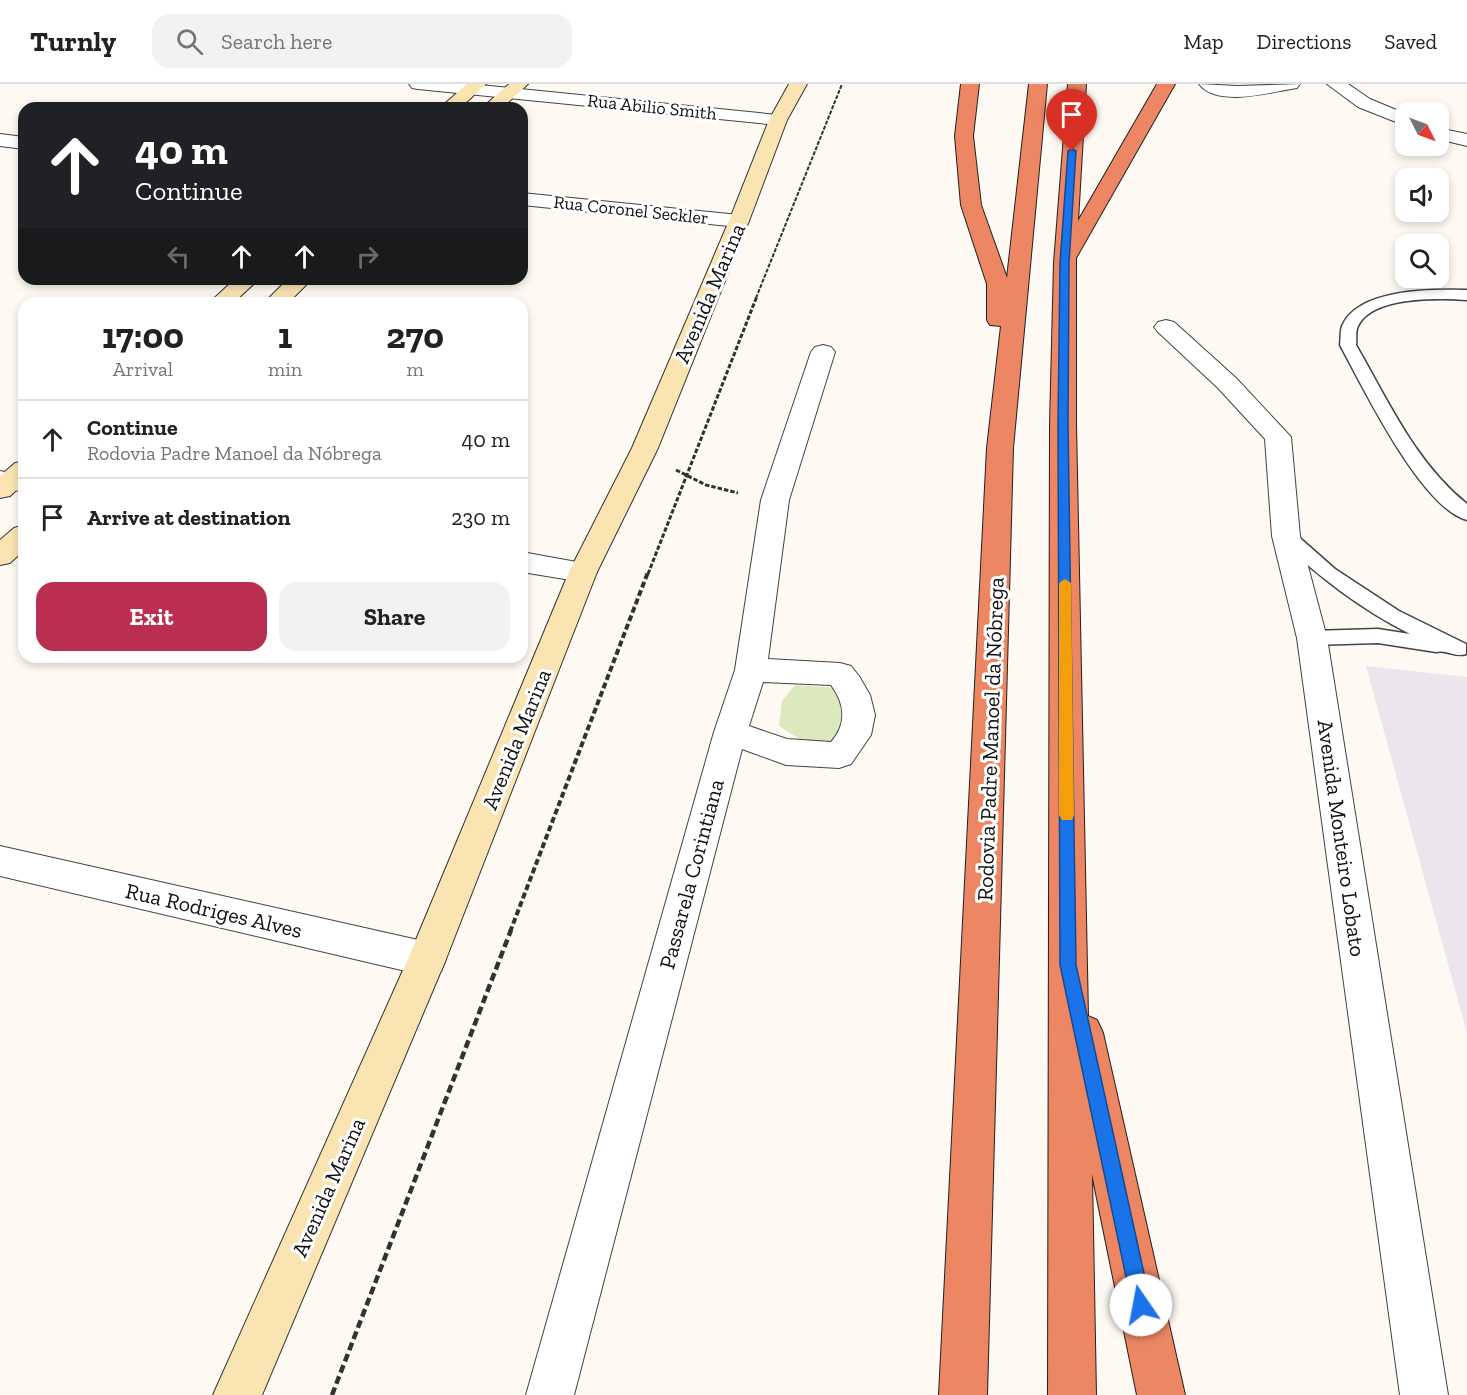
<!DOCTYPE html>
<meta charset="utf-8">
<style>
:root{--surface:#fff;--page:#f2f2f2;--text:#202124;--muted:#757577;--line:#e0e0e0;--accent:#b92e51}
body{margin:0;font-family:"Zilla Slab",serif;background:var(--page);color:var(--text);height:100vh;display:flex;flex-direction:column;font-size:22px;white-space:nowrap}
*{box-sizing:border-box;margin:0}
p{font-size:20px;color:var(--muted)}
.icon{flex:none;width:33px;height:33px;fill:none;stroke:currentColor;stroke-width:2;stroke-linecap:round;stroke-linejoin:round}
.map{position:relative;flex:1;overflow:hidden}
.drawer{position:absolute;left:18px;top:213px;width:510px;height:366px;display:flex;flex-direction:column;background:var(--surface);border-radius:18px;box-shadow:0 3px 9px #0003}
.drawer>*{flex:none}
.guide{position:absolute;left:18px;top:18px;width:510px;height:183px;border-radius:18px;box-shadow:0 3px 9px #0003;background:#202124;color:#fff;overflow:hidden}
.needle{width:39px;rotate:132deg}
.tools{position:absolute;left:1395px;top:18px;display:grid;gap:12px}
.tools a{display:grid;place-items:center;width:54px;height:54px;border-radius:12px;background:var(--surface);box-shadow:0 3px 9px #0003;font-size:30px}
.pin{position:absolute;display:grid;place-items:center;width:51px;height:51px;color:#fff;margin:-62px -26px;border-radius:50% 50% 50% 0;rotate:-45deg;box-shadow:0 0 6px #0007}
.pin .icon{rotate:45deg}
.me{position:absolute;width:66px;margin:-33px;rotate:348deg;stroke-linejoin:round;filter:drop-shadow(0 0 4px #0008)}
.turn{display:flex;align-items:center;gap:21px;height:126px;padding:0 18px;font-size:27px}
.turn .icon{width:78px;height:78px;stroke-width:2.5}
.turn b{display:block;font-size:42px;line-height:51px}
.lanes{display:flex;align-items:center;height:57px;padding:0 18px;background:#0003;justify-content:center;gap:30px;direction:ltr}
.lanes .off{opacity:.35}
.eta{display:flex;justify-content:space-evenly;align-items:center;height:102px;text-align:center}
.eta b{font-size:36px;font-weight:700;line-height:42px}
.cta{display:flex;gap:12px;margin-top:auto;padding:12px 18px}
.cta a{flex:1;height:69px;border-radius:18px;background:var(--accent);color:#fff;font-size:24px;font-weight:700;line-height:69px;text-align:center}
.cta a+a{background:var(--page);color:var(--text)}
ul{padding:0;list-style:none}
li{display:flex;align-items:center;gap:18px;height:78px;padding:0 18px;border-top:2px solid var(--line)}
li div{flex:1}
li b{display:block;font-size:22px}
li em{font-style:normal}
header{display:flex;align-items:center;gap:36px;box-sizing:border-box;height:84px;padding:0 30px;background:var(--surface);border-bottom:2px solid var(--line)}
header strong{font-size:28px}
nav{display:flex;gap:33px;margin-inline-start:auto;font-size:21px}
.search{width:420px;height:54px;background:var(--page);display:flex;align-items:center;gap:15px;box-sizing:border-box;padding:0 21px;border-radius:18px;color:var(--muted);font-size:22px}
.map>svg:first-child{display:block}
</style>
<header>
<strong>Turnly</strong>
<div class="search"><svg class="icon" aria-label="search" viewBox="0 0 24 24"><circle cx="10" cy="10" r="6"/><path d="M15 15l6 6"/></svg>Search here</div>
<nav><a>Map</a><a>Directions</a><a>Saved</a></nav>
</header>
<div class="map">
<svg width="1467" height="1311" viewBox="0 0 1467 1311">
<rect width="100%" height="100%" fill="#fefaf3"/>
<path fill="#ebe5ed" d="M1366 582 1467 593V949Z"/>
<path fill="#dce8be" d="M795 601 839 604 848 622 841 647 827 659 801 656 779 642 782 617Z"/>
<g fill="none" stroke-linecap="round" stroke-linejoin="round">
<g stroke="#434343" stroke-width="3">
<g id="lane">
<path d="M1467 206V216C1439 214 1372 212 1358 242 1355 248 1357 255 1356 261 1389 318 1415 378 1467 420V436C1421 424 1363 303 1340 261 1341 255 1340 248 1342 242 1358 204 1433 205 1467 206Z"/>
<path d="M1286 446 1293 448 1335 485 1399 527 1466 560V570C1455 574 1447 565 1436 568L1378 559 1312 561 1305 559 1302 554 1305 549 1312 547 1378 545 1410 550C1359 524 1321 494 1279 456L1276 452 1279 448Z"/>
</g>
</g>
<g stroke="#434343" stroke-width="2">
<g id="street">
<path d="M409 0H470L778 31 784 32 787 36 784 40 778 41 418 5 412 4Z"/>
<path d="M1199 0 1237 2 1300 0 1297 4 1291 5C1268 9 1216 23 1199 0Z"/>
<path d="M1327 0H1348L1370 15 1406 30V42L1358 23Z"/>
<path d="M1438 44 1467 50V62L1438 55Z"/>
<path d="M0 50 24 53V65L0 62Z"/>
<path d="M522 109 739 131 746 133 749 137 746 141 739 143 522 121Z"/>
<path d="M1166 236 1174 238 1236 294 1291 353 1300 452 1327 554 1448 1311H1400L1297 554 1272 452 1265 355 1218 304 1158 248 1154 243 1158 238Z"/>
<path d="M823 261 831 263 835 268 789 416 768 575 840 579 851 582 859 592 870 611 875 631 871 651 851 680 839 684 786 681 742 665 574 1311H526L714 648 735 586 761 416 811 268 815 263ZM763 598 831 601C845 620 847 640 831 658L787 655 749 642Z"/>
<path d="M0 387 24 392V408L0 403Z"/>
<path d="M522 468 593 481 597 488 593 495 583 498 522 488Z"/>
<path d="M0 762 427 858 441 863 446 875 441 887 427 892 0 792Z"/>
</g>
</g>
<g stroke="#323232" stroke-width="2">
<g id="secondary">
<path d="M467 0H486L460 24H440Z"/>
<path d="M509 0H528L502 24H482Z"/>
<path d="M789 0H807L787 36 749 137 658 364 597 488 446 875 262 1311H213L408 875 569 488 632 364 729 137 769 36Z"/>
<path d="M235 195H259L233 219H209Z"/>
<path d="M288 195H312L288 219H264Z"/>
<path d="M24 377V399L10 412 0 414V392L15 379Z"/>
<path d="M24 441V466L10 479 0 481V456L14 444Z"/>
</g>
</g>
<g stroke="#212121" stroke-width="2">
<g id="highway">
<path d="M961 0H979L973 52 981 121 1007 194 1029 0H1047L1013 364 987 1311H939L987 364 1001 242 990 241 987 236V200L961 121 955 52Z"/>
<path d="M1068 0H1086L1078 137 1157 0H1175L1076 174V340L1088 932 1097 936 1103 949 1185 1311H1137L1092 1090 1096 1311H1048L1050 340 1054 179Z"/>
</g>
</g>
<path stroke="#323232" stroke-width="2" stroke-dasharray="4 1.5" stroke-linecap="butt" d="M756 214 842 0"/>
<g stroke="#323232" stroke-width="3" stroke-dasharray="4.5 2" stroke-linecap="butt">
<path d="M676 386 706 401 738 409"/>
<path d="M648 490 757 212"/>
</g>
<path stroke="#323232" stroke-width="4" stroke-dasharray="6 3" stroke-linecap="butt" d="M510 848 648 488"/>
<path stroke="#323232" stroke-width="4.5" stroke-dasharray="8 4" stroke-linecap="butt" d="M332 1311 511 846"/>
<use href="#lane" fill="#fff" fill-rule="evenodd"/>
<use href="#street" fill="#fff" fill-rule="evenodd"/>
<use href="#secondary" fill="#fae4b2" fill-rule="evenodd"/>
<use href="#highway" fill="#ec8663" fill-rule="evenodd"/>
</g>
<path fill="#1a73e8" stroke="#114b97" stroke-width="1.5" d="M1072 65 1076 67 1069 179 1068 340 1076 881 1151 1221 1148 1227 1141 1230 1135 1227 1132 1221 1060 881 1058 340 1060 179 1068 67Z"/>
<path fill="#f59e0b" d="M1065 495 1071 499 1074 731 1072 736H1062L1059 731V499Z"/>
<g text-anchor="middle" stroke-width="6" stroke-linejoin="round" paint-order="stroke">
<g font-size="18" fill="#101010" stroke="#fff">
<text transform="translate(652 23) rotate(6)" y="6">Rua Abilio Smith</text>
<text transform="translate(631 126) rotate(6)" y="6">Rua Coronel Seckler</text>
</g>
<g font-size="22" fill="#101010" stroke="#fff">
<text transform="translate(709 209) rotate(-67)" y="8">Avenida Marina</text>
<text transform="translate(516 655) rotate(-68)" y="8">Avenida Marina</text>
<text transform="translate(990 655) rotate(-88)" y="8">Rodovia Padre Manoel da Nóbrega</text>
<text transform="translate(1342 754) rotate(82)" y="8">Avenida Monteiro Lobato</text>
<text transform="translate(691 790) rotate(-75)" y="8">Passarela Corintiana</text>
<text transform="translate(214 826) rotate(13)" y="8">Rua Rodriges Alves</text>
<text transform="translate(328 1103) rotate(-66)" y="8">Avenida Marina</text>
</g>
</g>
</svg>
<div class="tools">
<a><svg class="needle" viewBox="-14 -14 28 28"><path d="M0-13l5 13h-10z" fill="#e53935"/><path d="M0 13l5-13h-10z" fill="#757577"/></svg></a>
<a><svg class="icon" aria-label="sound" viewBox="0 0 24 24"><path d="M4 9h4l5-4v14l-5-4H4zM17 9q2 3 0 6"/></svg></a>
<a><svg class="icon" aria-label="search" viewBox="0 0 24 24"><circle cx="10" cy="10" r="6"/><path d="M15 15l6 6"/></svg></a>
</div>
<div class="pin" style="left:1072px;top:67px;background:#d93025"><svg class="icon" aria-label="arrive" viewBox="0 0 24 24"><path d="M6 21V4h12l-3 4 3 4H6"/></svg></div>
<svg class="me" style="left:1141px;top:1221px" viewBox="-20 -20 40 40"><circle r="19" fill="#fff"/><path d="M0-13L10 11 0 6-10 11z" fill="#1a73e8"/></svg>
<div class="guide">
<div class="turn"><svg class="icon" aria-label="ahead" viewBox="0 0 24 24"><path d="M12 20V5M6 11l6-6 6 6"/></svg><div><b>40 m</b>Continue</div></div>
<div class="lanes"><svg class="icon off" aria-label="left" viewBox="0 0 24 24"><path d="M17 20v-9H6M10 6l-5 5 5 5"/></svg><svg class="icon" aria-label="ahead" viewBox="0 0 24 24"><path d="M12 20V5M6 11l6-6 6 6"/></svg><svg class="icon" aria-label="ahead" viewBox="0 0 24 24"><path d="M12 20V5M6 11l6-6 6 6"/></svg><svg class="icon off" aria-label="right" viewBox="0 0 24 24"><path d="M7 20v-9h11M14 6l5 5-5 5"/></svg></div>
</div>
<section class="drawer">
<div class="eta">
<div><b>17:00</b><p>Arrival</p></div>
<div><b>1</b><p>min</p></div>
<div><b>270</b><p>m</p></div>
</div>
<ul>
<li><svg class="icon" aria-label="ahead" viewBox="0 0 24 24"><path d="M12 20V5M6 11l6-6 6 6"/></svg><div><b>Continue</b><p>Rodovia Padre Manoel da Nóbrega</p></div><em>40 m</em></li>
<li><svg class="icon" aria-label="arrive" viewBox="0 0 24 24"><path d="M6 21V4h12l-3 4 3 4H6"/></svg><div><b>Arrive at destination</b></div><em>230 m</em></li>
</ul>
<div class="cta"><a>Exit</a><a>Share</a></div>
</section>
</div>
